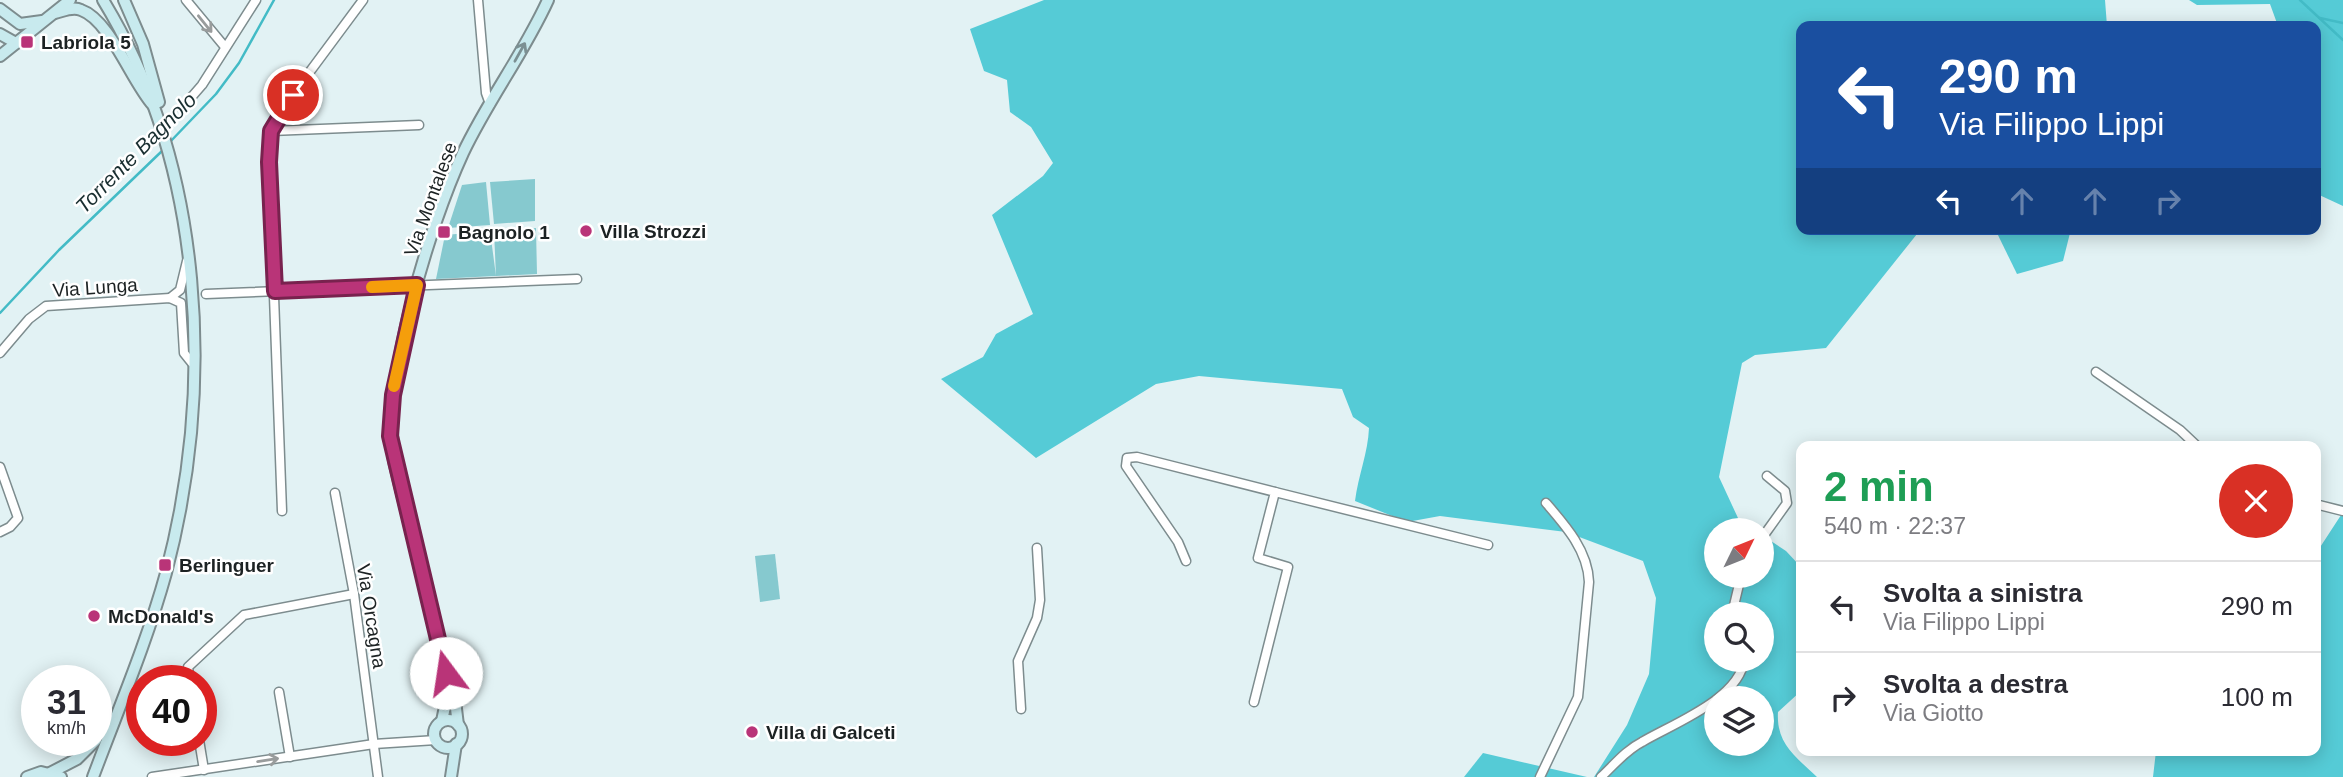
<!DOCTYPE html>
<html lang="it">
<meta charset="utf-8">
<style>
:root{--surface:#fff;--page:#f7f7f7;--text:#2b2b33;--muted:#7c7c81;--line:#e1e1e2}
body{margin:0;font-family:Arial,sans-serif;background:var(--page);color:var(--text);height:100vh;display:flex;flex-direction:column;font-size:26px;white-space:nowrap}
*{box-sizing:border-box;margin:0}
p{font-size:23px;color:var(--muted)}
.icon{flex:none;width:38px;height:38px;fill:none;stroke:currentColor;stroke-width:2;stroke-linecap:round;stroke-linejoin:round}
.map{position:relative;flex:1;overflow:hidden}
.sheet{position:absolute;left:1796px;top:441px;width:525px;height:315px;display:flex;flex-direction:column;background:var(--surface);border-radius:14px;box-shadow:0 4px 18px #0003}
.sheet>*{flex:none}
.banner{position:absolute;left:1796px;top:21px;width:525px;height:214px;border-radius:14px;box-shadow:0 4px 18px #0003;background:#1a4fa0;color:#fff;overflow:hidden}
.needle{width:46px;rotate:47deg}
.tools{position:absolute;left:1704px;top:518px;display:grid;gap:14px}
.tools a{display:grid;place-items:center;width:70px;height:70px;border-radius:50%;background:var(--surface);box-shadow:0 4px 18px #0003;font-size:35px}
.speed{position:absolute;left:21px;top:665px;display:flex;gap:14px;font-size:35px;font-weight:700;text-align:center}
.speed>*{display:grid;place-content:center;width:91px;height:91px;border-radius:50%;background:var(--surface);box-shadow:0 4px 18px #0003;line-height:1}
.speed small{font-size:18px;font-weight:400}
.speed .limit{border:10px solid #d22;background:#fff;color:#111}
.pin{position:absolute;display:grid;place-items:center;width:60px;height:60px;color:#fff;margin:-30px;border:4px solid #fff;border-radius:50%;box-shadow:0 2px 7px #0007}
.me{position:absolute;width:77px;margin:-38px;rotate:346deg;stroke-linejoin:round;filter:drop-shadow(0 0 5px #0008)}
.turn{display:flex;align-items:center;gap:24px;height:147px;padding:0 28px;font-size:32px}
.turn .icon{width:91px;height:91px;stroke-width:2.5}
.turn b{display:block;font-size:49px;line-height:60px}
.lanes{display:flex;align-items:center;height:66px;padding:0 28px;background:#0003;justify-content:center;gap:35px;direction:ltr}
.lanes .off{opacity:.35}
.round{display:grid;place-items:center;flex:none;width:74px;height:74px;border-radius:37px;background:var(--page)}
.overview{display:flex;align-items:center;justify-content:space-between;height:119px;padding:0 28px}
h1{font-size:42px;font-weight:800;line-height:52px;color:#1e9e55}
ul{padding:0;list-style:none}
li{display:flex;align-items:center;gap:21px;height:91px;padding:0 28px;border-top:2px solid var(--line)}
li div{flex:1}
li b{display:block;font-size:26px}
li em{font-style:normal}
.map>svg:first-child{display:block}
</style>
<div class="map">
<svg width="2343" height="777" viewBox="0 0 2343 777">
<rect width="100%" height="100%" fill="#e2f2f4"/>
<g fill="#86c9cf">
<path d="M535 179V221L494 224 490 182Z"/>
<path d="M486 182 490 225 448 228 462 185Z"/>
<path d="M536 228 537 274 436 279 445 235 490 231 496 276 494 231Z"/>
<path d="M775 554 780 599 760 602 755 556Z"/>
</g>
<g fill="#55cbd6" fill-rule="evenodd">
<path d="M1044 0H2105L2107 26H1801V229H1921L1826 348 1755 355 1742 363 1719 477 1738 518 1755 530H1717V576H1762V535L1786 551 1801 567V691L1778 712C1776 744 1795 756 1817 777H1594L1627 725 1649 674 1656 598 1643 561 1566 532 1440 516 1407 522 1355 501C1358 476 1368 453 1369 428L1353 417 1342 389 1199 376 1156 384 1036 458 941 379 983 357 996 334 1033 314 992 215 1043 176 1053 163 1031 127 1010 112 1007 80 984 71 970 29ZM1717 614H1762V660H1717ZM1717 698H1762V744H1717Z"/>
<path d="M2189 0H2343V206L2315 193V26H2278L2270 4 2197 5Z"/>
<path d="M1995 229H2071L2063 261 2017 274Z"/>
<path d="M2343 512V777H2153L2156 751H2315V555Z"/>
<path d="M1483 753 1587 777H1464Z"/>
</g>
<g fill="none" stroke-linecap="round" stroke-linejoin="round">
<g stroke="#43bbc6" stroke-width="2.5">
<path d="M2300 0 2343 40"/>
<path d="M2320 18 2343 23"/>
<path d="M169 143 216 94 239 63 274 0"/>
<path d="M0 313 59 250 162 151"/>
</g>
<g stroke="#7d8c8e" stroke-width="11">
<g id="street">
<path d="M186 0 225 47"/>
<path d="M478 0 486 93 490 104"/>
<path d="M182 108 202 85 256 0"/>
<path d="M271 131 419 125"/>
<path d="M206 294 577 279"/>
<path d="M170 298 180 290 187 261"/>
<path d="M0 353 29 319 46 306 170 298 181 303 184 353 192 363"/>
<path d="M2096 372 2180 430 2197 446"/>
<path d="M0 467 18 518 10 527 0 532"/>
<path d="M1275 492 1488 545"/>
<path d="M335 493 354 594 378 777"/>
<path d="M2315 504 2343 511"/>
<path d="M282 511 269 162 271 131 277 116 363 0"/>
<path d="M1762 538 1787 503 1785 491 1767 476"/>
<path d="M1186 561 1178 542 1126 466 1127 458 1137 457 1275 492 1258 558 1288 567 1254 702"/>
<path d="M1732 614 1741 576"/>
<path d="M190 681 188 667 244 615 354 594"/>
<path d="M279 692 290 757"/>
<path d="M1021 709 1018 661 1037 618 1040 600 1037 548"/>
<path d="M199 740 204 770"/>
<path d="M152 777 374 744 436 740"/>
<path d="M1540 777 1578 697 1589 582C1588 551 1566 526 1546 503"/>
<path d="M1601 777C1614 765 1626 750 1642 742 1670 725 1740 699 1744 660"/>
</g>
</g>
<g stroke="#7d8c8e" stroke-width="14">
<g id="secondary">
<path d="M124 0 143 44 159 102"/>
<path d="M0 9 20 24 42 21"/>
<path d="M55 13C63 11 73 6 81 10 110 20 132 82 153 105"/>
<path d="M0 34 16 43"/>
<path d="M0 56 70 0"/>
<circle cx="448" cy="734" r="14"/>
<path d="M442 721 447 697V683"/>
<path d="M458 725 454 692 446 673 394 461C382 380 429 227 463 153 488 100 524 53 548 0"/>
<path d="M50 773 77 759 96 740"/>
<path d="M27 777 41 772 61 777"/>
<path d="M93 777C118 710 147 642 166 573 215 387 205 167 103 0"/>
<path d="M451 777 456 744"/>
</g>
</g>
<use href="#street" stroke="#fff" stroke-width="8"/>
<use href="#secondary" stroke="#c8eaee" stroke-width="10"/>
</g>
<defs><path id="oneway-shaft" d="M-6 0H5M1.5-3L5.5 0L1.5 3" fill="none" stroke-width="1.6" stroke-linecap="round" stroke-linejoin="round" transform="scale(1.75)"/></defs>
<g stroke="#999c9c">
<use href="#oneway-shaft" transform="translate(205 24) rotate(51)"/>
<use href="#oneway-shaft" transform="translate(268 760) rotate(-9)"/>
</g>
<use stroke="#7b9093" href="#oneway-shaft" transform="translate(520 52) rotate(-61)"/>
<g fill="none" stroke-linecap="round" stroke-linejoin="round">
<g stroke="#78224e" stroke-width="18">
<path id="route" d="M293 95 271 131 269 162 275 291 417 285 393 395 390 436 446 673"/>
</g>
<use href="#route" stroke="#b93478" stroke-width="12"/>
<path stroke="#f59e0b" stroke-width="12" d="M372 287 417 285 394 386"/>
</g>
<g fill="#b93478" stroke="#fff" stroke-width="2.5">
<rect x="20" y="35" width="14" height="14" rx="3.5"/>
<circle cx="586" cy="231" r="7"/>
<rect x="437" y="225" width="14" height="14" rx="3.5"/>
<rect x="158" y="558" width="14" height="14" rx="3.5"/>
<circle cx="94" cy="616" r="7"/>
<circle cx="752" cy="732" r="7"/>
</g>
<g text-anchor="middle" stroke-width="5" stroke-linejoin="round" paint-order="stroke">
<g font-size="19" font-weight="bold" fill="#1c2223" stroke="#fff" text-anchor="start">
<text x="41" y="49">Labriola 5</text>
<text x="600" y="238">Villa Strozzi</text>
<text x="458" y="239">Bagnolo 1</text>
<text x="179" y="572">Berlinguer</text>
<text x="108" y="623">McDonald's</text>
<text x="766" y="739">Villa di Galceti</text>
</g>
<g font-size="19" fill="#1c2223" stroke="#fff">
<text transform="translate(430 199) rotate(-70)" y="7">Via Montalese</text>
<text transform="translate(95 287) rotate(-4)" y="7">Via Lunga</text>
<text transform="translate(372 616) rotate(81)" y="7">Via Orcagna</text>
</g>
<g font-size="21" font-style="italic" fill="#192e30" stroke="#fff">
<text transform="translate(136 153) rotate(-45)" y="7">Torrente Bagnolo</text>
</g>
</g>
</svg>
<div class="tools">
<a><svg class="needle" viewBox="-14 -14 28 28"><path d="M0-13l5 13h-10z" fill="#e53935"/><path d="M0 13l5-13h-10z" fill="#7c7c81"/></svg></a>
<a><svg class="icon" aria-label="search" viewBox="0 0 24 24"><circle cx="10" cy="10" r="6"/><path d="M15 15l6 6"/></svg></a>
<a><svg class="icon" aria-label="layers" viewBox="0 0 24 24"><path d="M12 4l9 5-9 5-9-5zM3 14l9 5 9-5"/></svg></a>
</div>
<div class="speed"><div>31<small>km/h</small></div><div class="limit">40</div></div>
<div class="pin" style="left:293px;top:95px;background:#d93025"><svg class="icon" aria-label="arrive" viewBox="0 0 24 24"><path d="M6 21V4h12l-3 4 3 4H6"/></svg></div>
<svg class="me" style="left:446px;top:673px" viewBox="-20 -20 40 40"><circle r="19" fill="#fff"/><path d="M0-13L10 11 0 6-10 11z" fill="#b93478"/></svg>
<div class="banner">
<div class="turn"><svg class="icon" aria-label="left" viewBox="0 0 24 24"><path d="M17 20v-9H6M10 6l-5 5 5 5"/></svg><div><b>290 m</b>Via Filippo Lippi</div></div>
<div class="lanes"><svg class="icon" aria-label="left" viewBox="0 0 24 24"><path d="M17 20v-9H6M10 6l-5 5 5 5"/></svg><svg class="icon off" aria-label="ahead" viewBox="0 0 24 24"><path d="M12 20V5M6 11l6-6 6 6"/></svg><svg class="icon off" aria-label="ahead" viewBox="0 0 24 24"><path d="M12 20V5M6 11l6-6 6 6"/></svg><svg class="icon off" aria-label="right" viewBox="0 0 24 24"><path d="M7 20v-9h11M14 6l5 5-5 5"/></svg></div>
</div>
<section class="sheet">
<div class="overview"><div><h1>2 min</h1><p>540 m · 22:37</p></div><a class="round" style="background:#d93025;color:#fff"><svg class="icon" aria-label="close" viewBox="0 0 24 24"><path d="M6 6l12 12M18 6L6 18"/></svg></a></div>
<ul>
<li><svg class="icon" aria-label="left" viewBox="0 0 24 24"><path d="M17 20v-9H6M10 6l-5 5 5 5"/></svg><div><b>Svolta a sinistra</b><p>Via Filippo Lippi</p></div><em>290 m</em></li>
<li><svg class="icon" aria-label="right" viewBox="0 0 24 24"><path d="M7 20v-9h11M14 6l5 5-5 5"/></svg><div><b>Svolta a destra</b><p>Via Giotto</p></div><em>100 m</em></li>
</ul>
</section>
</div>
